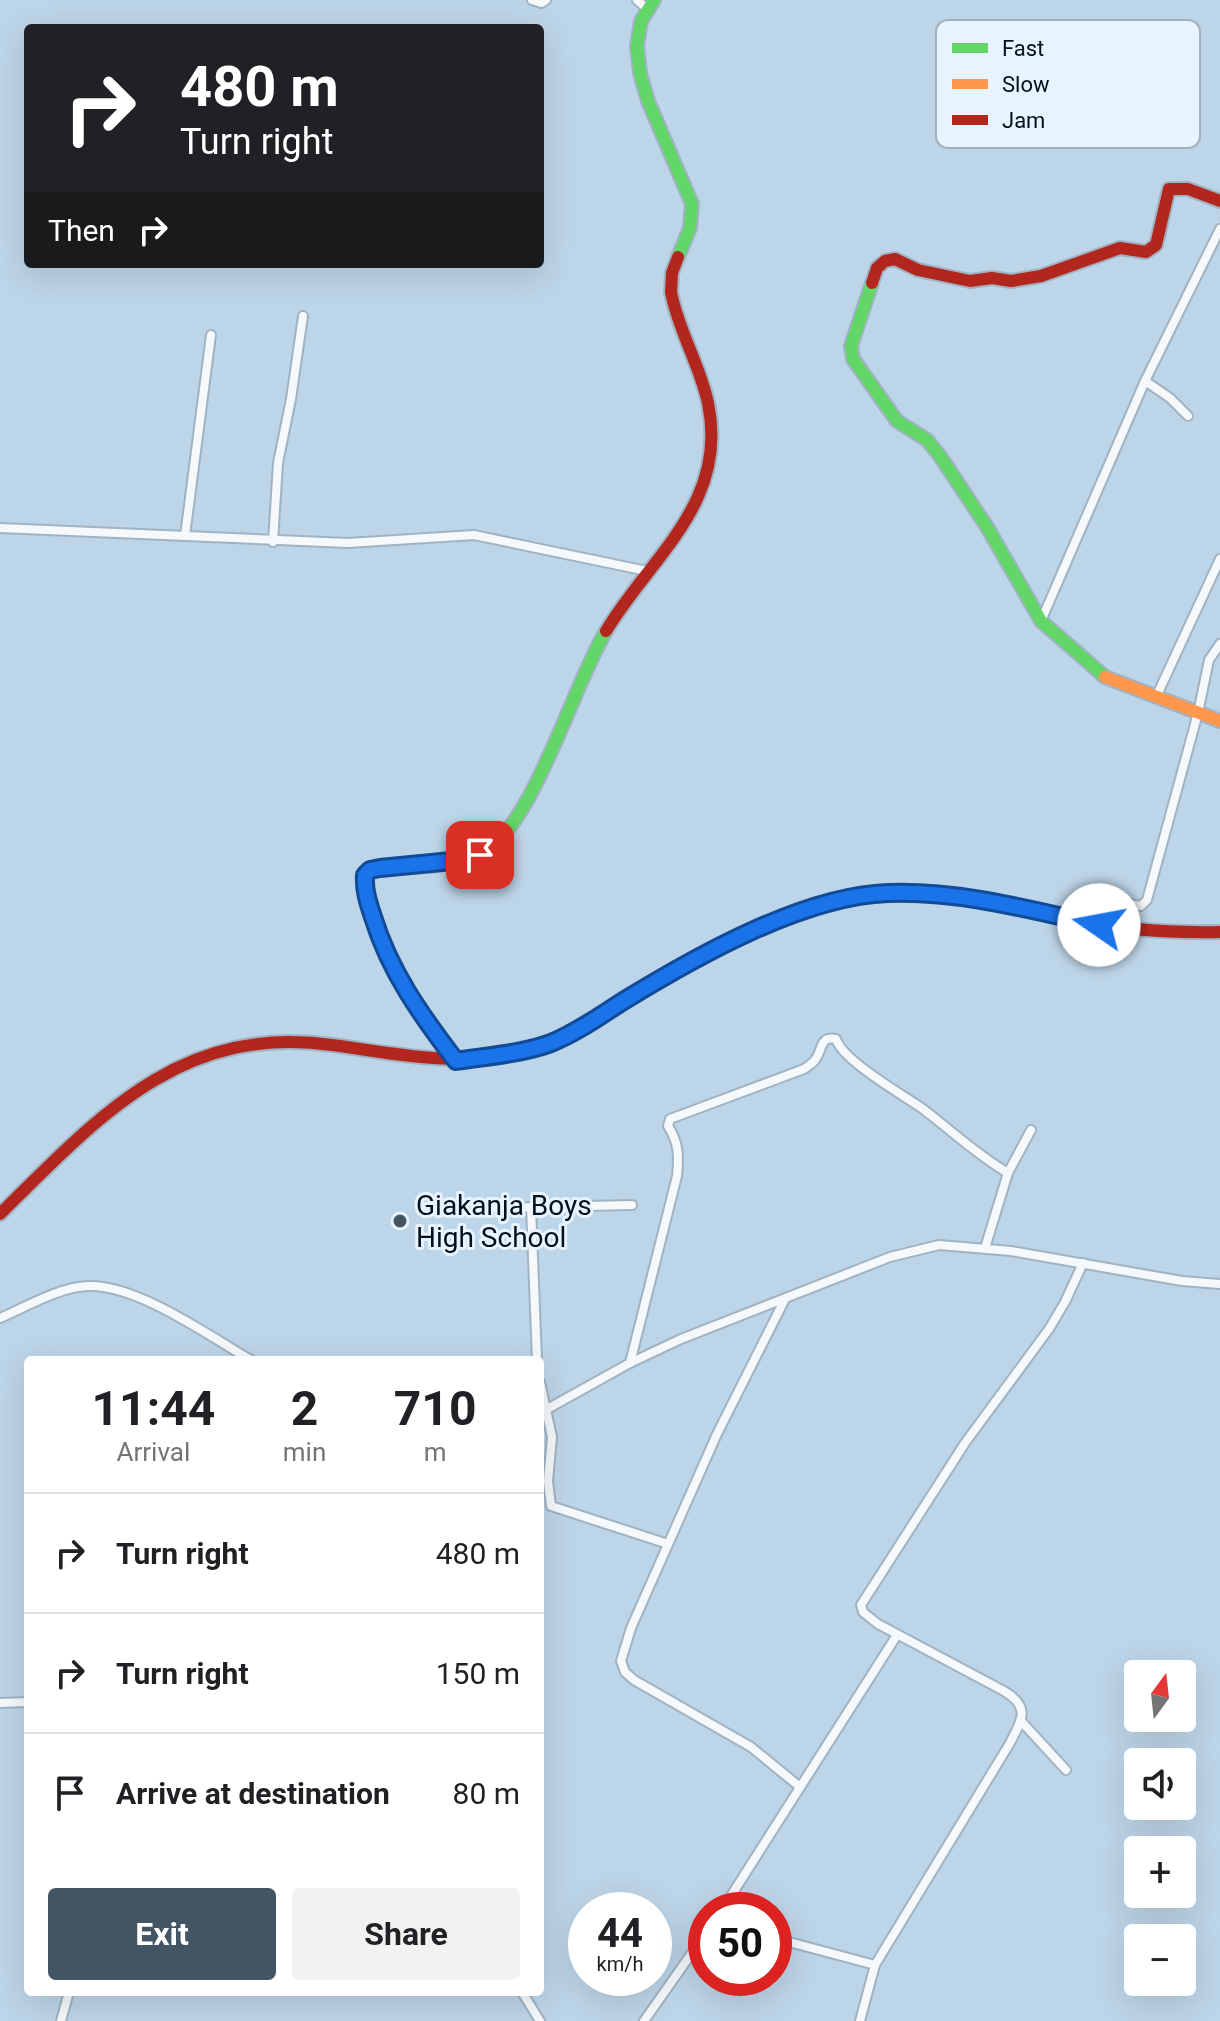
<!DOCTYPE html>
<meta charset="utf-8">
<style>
:root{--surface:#fff;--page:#f2f2f2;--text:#202124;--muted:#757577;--line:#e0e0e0;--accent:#435563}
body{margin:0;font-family:Roboto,sans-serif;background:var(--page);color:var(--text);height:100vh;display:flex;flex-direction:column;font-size:30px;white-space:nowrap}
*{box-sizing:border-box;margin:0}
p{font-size:26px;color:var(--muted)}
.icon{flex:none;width:44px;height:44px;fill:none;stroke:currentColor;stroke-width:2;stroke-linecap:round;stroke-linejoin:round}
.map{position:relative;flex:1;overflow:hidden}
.details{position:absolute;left:24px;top:1356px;width:520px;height:640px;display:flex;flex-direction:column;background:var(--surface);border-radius:8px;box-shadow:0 8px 32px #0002}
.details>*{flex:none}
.hud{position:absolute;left:24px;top:24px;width:520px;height:244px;border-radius:8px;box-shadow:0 8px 32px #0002;background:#202124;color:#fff;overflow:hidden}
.needle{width:52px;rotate:15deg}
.buttons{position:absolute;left:1124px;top:1660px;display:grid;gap:16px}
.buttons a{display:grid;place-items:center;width:72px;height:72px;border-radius:8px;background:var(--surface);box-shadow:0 8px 32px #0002;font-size:40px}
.speed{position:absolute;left:568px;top:1892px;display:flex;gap:16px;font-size:40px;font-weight:700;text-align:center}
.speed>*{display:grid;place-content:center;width:104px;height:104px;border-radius:50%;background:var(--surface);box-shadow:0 8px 32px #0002;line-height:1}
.speed small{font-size:20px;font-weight:400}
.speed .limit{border:12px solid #d22;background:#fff;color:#111}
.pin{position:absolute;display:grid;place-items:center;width:68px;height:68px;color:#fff;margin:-34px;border-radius:16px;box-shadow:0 4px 12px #0006}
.me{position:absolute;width:88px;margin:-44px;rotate:282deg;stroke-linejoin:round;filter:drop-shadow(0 0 6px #0008)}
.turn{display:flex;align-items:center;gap:28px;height:168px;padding:0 24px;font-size:36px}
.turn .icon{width:104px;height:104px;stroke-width:2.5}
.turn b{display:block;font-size:56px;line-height:68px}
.then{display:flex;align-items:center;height:76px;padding:0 24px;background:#0003;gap:16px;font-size:30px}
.eta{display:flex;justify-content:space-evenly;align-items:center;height:136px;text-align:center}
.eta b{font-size:48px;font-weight:700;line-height:56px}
.primary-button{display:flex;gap:16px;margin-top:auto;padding:16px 24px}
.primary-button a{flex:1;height:92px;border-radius:8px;background:var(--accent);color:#fff;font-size:32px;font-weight:700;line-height:92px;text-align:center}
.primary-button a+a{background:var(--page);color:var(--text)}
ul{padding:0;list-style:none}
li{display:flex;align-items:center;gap:24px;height:120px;padding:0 24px;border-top:2px solid var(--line)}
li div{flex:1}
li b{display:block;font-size:30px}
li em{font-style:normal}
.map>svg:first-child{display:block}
</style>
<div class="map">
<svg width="1220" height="2021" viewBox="0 0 1220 2021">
<rect width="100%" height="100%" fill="#bdd5e8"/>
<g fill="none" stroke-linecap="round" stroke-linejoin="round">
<g stroke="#a0b3c2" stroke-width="12">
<g id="street">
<path d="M532 0 541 3 546 0"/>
<path d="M637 0 646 8"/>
<path d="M1145 381 1170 398 1188 416"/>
<path d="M0 528 348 543 474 535 647 571"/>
<path d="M185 536 211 335"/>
<path d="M273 542 278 463 291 399 303 316"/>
<path d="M1041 621 1145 381 1220 229"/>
<path d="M1157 695 1220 559"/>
<path d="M1099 925 1107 903 1118 902 1141 906 1147 900 1198 713 1209 660 1220 644"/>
<path d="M531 1207 537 1360"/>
<path d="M491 1208 632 1205"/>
<path d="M985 1248 1008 1173 1031 1130"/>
<path d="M785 1299 717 1434 631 1628 621 1661 625 1672 634 1680 751 1747 800 1787"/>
<path d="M0 1318C26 1307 59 1287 88 1286 137 1284 209 1336 251 1360"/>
<path d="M630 1363 677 1176C679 1156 679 1143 668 1126L670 1119 804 1069C808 1066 812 1064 815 1060 823 1050 819 1036 836 1039 843 1061 902 1094 923 1109 952 1131 977 1155 1008 1173"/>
<path d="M540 1382 552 1437 548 1481 551 1506 668 1544"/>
<path d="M540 1413 630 1363 681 1339 890 1257 939 1245 1011 1251 1182 1281 1220 1284"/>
<path d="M0 1703 28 1702"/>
<path d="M1021 1721 1066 1770"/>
<path d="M722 1910 897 1635"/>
<path d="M774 1938 875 1965"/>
<path d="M522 1992 540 2021"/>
<path d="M61 2021 69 1992"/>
<path d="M644 2021 706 1933"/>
<path d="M860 2021 875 1965 1010 1743C1022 1720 1031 1707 1004 1691L878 1624 863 1612 861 1605 965 1443 1049 1329 1065 1302 1083 1263"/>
</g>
</g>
<g stroke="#a0b3c2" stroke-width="16">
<g id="fast">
<path d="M654 0 641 21 637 46 640 73 648 101 692 204 690 228 678 257"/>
<path d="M872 283 851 346 853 359 897 421 927 440 940 456 987 527 1041 621 1105 677"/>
<path d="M537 1046C574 1035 602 1012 635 994 712 949 789 907 879 894"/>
<path d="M456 1061C420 1013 364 937 365 875L370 870 380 868C414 866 451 868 482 853 532 829 574 683 606 631"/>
</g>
</g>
<g stroke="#a0b3c2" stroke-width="16">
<path id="slow" d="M1105 677 1220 721"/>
</g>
<g stroke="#a0b3c2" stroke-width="16">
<g id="jam">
<path d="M872 283 877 268 885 261 895 259 918 270 970 281 992 278 1011 281 1041 276 1120 248 1146 252 1156 245 1169 189H1188L1220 201"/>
<path d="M606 631C651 556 729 503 708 403 700 365 678 330 671 292L672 273 678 257"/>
<path d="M879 894C944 885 1010 907 1073 920 1122 930 1170 933 1220 932"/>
<path d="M0 1214C98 1117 181 1024 332 1045 405 1055 465 1070 537 1046"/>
</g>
</g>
<use href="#street" stroke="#f5f9fc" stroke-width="8"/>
<use href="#fast" stroke="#63d668" stroke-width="12"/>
<use href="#slow" stroke="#ff974d" stroke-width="12"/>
<use href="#jam" stroke="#b3261e" stroke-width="12"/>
</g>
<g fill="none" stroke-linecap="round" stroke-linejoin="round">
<g stroke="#114b97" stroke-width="20">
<path id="route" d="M480 855 462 860 380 868 370 870 365 875C364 890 368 902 373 917 390 972 421 1015 456 1061 487 1056 521 1054 551 1043 578 1032 601 1015 625 1000 697 956 803 896 888 893 958 890 1031 910 1099 925"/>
</g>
<use href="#route" stroke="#1a73e8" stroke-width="14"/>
</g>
<circle fill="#435563" stroke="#e7f4ff" stroke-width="3" cx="400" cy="1221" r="8"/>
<g text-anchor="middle" stroke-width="6" stroke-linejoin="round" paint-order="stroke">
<g font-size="28" fill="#02101c" stroke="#e7f4ff" text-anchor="start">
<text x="416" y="1215">Giakanja Boys<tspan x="416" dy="32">High School</tspan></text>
</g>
</g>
<rect x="936" y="20" width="264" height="128" rx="12" fill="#e7f4ff" stroke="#a2b0bb" stroke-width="2"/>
<rect x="952" y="43" width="36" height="10" fill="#63d668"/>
<rect x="952" y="79" width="36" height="10" fill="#ff974d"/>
<rect x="952" y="115" width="36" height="10" fill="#b3261e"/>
<g font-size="22" fill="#02101c">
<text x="1002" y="56">Fast</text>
<text x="1002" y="92">Slow</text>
<text x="1002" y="128">Jam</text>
</g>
</svg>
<div class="buttons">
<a><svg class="needle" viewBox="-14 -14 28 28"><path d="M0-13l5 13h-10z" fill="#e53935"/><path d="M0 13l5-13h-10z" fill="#757577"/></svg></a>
<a><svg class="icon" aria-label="sound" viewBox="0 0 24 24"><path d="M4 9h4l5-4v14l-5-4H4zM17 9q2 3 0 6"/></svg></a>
<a>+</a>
<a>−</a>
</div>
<div class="speed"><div>44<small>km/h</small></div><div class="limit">50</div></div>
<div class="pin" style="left:480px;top:855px;background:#d93025"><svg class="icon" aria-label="arrive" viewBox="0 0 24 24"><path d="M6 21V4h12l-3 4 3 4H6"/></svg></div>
<svg class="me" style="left:1099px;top:925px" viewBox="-20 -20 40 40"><circle r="19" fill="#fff"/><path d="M0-13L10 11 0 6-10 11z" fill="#1a73e8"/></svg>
<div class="hud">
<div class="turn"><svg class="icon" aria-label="right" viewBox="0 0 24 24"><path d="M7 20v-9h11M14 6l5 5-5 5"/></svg><div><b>480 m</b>Turn right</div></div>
<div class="then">Then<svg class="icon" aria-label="right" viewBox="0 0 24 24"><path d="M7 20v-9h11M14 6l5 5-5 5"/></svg></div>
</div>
<section class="details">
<div class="eta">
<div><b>11:44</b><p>Arrival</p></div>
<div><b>2</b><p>min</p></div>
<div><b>710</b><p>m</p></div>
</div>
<ul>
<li><svg class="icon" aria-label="right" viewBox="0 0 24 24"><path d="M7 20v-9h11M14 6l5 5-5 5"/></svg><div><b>Turn right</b></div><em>480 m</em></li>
<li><svg class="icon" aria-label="right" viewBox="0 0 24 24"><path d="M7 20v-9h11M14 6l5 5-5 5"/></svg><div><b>Turn right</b></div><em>150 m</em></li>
<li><svg class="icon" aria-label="arrive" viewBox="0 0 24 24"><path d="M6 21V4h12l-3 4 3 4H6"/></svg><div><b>Arrive at destination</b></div><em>80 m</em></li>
</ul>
<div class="primary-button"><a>Exit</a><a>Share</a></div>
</section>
</div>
